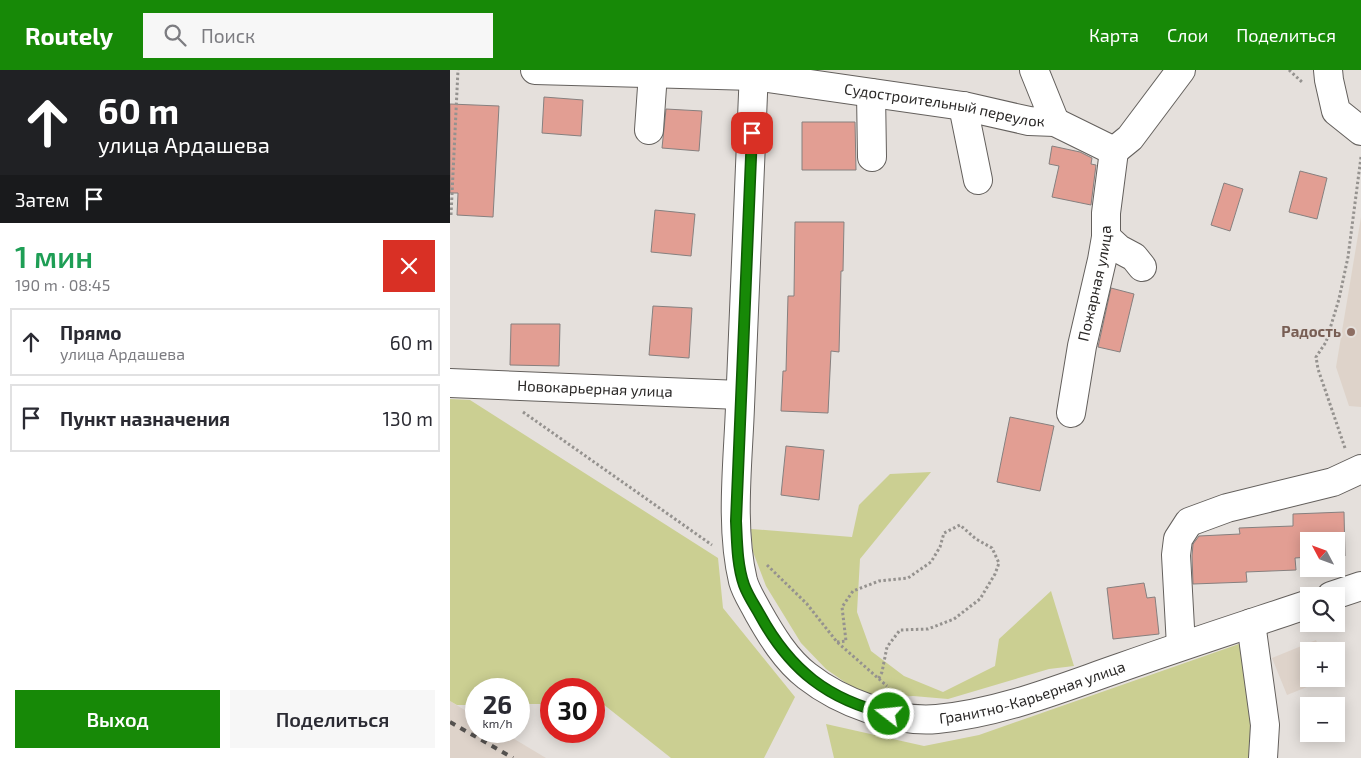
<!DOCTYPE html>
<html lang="ru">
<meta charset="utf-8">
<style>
:root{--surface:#fff;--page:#f7f7f7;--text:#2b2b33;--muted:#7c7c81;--line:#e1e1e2;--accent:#178907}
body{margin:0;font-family:"Exo 2",sans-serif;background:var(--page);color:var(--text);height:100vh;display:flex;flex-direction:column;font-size:19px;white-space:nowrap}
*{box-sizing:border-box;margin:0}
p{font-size:16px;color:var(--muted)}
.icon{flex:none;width:28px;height:28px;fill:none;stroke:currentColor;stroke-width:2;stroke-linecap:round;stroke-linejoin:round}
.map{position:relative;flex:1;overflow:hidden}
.panel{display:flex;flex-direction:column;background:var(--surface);width:450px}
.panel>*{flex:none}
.hud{background:#202124;color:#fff;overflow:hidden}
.needle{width:32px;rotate:311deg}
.buttons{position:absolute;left:850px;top:462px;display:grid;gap:10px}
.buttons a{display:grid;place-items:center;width:45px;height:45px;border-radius:0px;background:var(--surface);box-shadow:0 2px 12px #0003;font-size:25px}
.speed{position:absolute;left:15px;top:608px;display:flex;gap:10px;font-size:25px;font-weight:700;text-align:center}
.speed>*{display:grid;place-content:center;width:65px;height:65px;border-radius:50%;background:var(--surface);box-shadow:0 2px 12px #0003;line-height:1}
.speed small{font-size:12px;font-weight:400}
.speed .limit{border:8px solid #d22;background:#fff;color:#111}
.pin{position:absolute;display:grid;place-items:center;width:42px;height:42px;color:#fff;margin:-21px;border-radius:10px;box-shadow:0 2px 8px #0006}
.me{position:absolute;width:55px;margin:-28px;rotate:286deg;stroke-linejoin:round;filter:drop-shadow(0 0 4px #0008)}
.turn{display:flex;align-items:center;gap:18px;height:105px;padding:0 15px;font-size:22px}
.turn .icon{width:65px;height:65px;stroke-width:2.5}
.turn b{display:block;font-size:35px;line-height:42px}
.then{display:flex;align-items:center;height:48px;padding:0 15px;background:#0003;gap:10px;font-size:19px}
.round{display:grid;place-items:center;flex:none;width:52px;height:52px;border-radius:0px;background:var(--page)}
.head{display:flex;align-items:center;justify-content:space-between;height:85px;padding:0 15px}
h1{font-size:30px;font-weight:600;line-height:38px;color:#1e9e55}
.action{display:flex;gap:10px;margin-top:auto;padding:10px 15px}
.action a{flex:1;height:58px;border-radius:0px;background:var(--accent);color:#fff;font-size:20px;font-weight:600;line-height:58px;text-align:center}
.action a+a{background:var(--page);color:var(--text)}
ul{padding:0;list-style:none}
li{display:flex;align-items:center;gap:15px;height:68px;margin:0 10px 8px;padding:0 5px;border:2px solid var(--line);border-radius:0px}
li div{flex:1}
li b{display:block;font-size:19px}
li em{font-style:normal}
header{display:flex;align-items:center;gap:30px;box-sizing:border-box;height:70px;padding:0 25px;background:var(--accent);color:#fff}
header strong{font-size:24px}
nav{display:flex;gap:28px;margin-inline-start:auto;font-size:18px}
.search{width:350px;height:45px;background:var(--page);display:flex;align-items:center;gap:12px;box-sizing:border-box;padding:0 18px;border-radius:0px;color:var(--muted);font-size:19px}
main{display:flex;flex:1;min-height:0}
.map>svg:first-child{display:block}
</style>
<header>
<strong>Routely</strong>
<div class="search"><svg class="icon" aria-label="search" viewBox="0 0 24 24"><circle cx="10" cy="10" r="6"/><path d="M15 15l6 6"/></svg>Поиск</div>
<nav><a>Карта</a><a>Слои</a><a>Поделиться</a></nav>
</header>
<main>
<section class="panel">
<div class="hud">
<div class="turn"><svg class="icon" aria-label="ahead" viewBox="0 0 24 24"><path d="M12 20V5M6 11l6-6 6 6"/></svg><div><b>60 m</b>улица Ардашева</div></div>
<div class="then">Затем<svg class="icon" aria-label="arrive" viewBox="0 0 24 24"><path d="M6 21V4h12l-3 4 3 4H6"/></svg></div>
</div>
<div class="head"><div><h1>1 мин</h1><p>190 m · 08:45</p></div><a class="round" style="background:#d93025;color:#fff"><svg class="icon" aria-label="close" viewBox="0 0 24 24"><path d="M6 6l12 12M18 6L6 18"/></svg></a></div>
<ul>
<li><svg class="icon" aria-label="ahead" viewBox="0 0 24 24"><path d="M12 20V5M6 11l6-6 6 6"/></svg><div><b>Прямо</b><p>улица Ардашева</p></div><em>60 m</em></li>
<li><svg class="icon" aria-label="arrive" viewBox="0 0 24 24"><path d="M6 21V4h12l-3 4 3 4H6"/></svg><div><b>Пункт назначения</b></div><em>130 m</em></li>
</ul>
<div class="action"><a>Выход</a><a>Поделиться</a></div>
</section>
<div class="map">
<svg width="911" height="688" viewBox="0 0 911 688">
<rect width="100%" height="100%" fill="#e5e0dc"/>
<g fill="#ded3ca">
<path d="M911 147V337L899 336 886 297Z"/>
<path d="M866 570 871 581H859V609H877L837 625 822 588Z"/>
<path d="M0 631 26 647V661H51L96 688H0Z"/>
</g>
<g fill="#cbcf92">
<path d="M0 329 20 330 268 488 273 538 345 627 314 688H221L153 634H144V619H101V634H69V619H26V635H7L0 631Z"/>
<path d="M481 402 410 489 407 542 421 581 454 606 493 622 545 596 549 569 601 521 624 596 599 599 498 629 463 626 436 628 406 620 376 599 351 573 316 516 303 482 301 459 402 467 409 435 440 404Z"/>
<path d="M789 574 797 598 806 688H384L376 654 474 676 529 665Z"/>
</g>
<g fill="#e29e93" stroke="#86807f">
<path d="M94 27 133 30 131 66 92 63Z"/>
<path d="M0 34 49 36 43 147 7 145 8 123H0Z"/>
<path d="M216 39 252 41 249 81 212 78Z"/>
<path d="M352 52H405L406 100H352Z"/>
<path d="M602 76 630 82 642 88 641 94 646 95 641 135 602 127 609 96 599 94Z"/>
<path d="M850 101 877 108 867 149 839 142Z"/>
<path d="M774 113 793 119 780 161 761 155Z"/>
<path d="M205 140 245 144 241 186 201 182Z"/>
<path d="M345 152H394L393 201H391L389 282 381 281 378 343 331 341 333 301H336L338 226H344Z"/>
<path d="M661 218 684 224 670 282 648 277Z"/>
<path d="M203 236 242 238 239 288 199 285Z"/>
<path d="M61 254H110L109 296 60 295Z"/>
<path d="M560 347 604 356 590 421 547 412Z"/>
<path d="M336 376 374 380 369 430 331 425Z"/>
<path d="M894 442 895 486H886V471H859V487L845 488 846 500 796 502 797 512 743 514 742 486 743 474 749 466 790 464 789 458 843 456V444Z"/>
<path d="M694 513 697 528 705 527 709 564 663 569 657 518Z"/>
</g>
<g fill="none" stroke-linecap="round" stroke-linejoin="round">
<g stroke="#64605d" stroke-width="30">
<g id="minor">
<path id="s1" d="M85 0 304 6 513 36 579 51 605 52 664 81"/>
<path id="s2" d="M304 0C300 112 294 225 290 337 288 392 280 457 293 511 296 522 303 532 308 542 321 565 336 590 357 606 390 632 446 653 487 649 551 643 611 618 672 597 734 575 796 555 859 534"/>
<path d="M584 0 605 52"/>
<path d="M878 0 879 10 886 41 911 61"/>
<path d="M421 23 422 87"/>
<path d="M513 36 528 110"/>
<path d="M199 60 203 3"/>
<path d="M664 81 680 68 731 0"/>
<path d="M656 167 669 179 684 187 692 197"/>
<path id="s3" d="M0 313 290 325"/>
<path id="s4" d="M621 343 632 276 652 190 656 167V143L664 81"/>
<path d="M881 526 911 516"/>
<path d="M801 553 815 655 813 688"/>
<path d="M731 576 726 485 728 469 739 452 777 438 883 412 911 399"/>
</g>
</g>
<g stroke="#95928f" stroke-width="3" stroke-dasharray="2.5 2.5" stroke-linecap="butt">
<path d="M839 0 853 13"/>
<path d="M1 145 8 0"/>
<path d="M73 342 262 475"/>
<path d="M895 378 868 299 866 287 876 272 889 229 898 187 911 87"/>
<path d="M317 495 357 534 387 572 437 616"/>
<path d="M387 572 396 571 392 537 403 521 429 511 458 508 481 492 490 477 494 463 510 455 526 469 542 478 549 493 545 504 530 529 504 549 478 559 450 560 437 577 432 602 428 610"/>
</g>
<use href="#minor" stroke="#fff" stroke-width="28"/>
<path stroke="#555250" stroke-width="4" stroke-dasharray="6 6" stroke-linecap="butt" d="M0 652 63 688"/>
</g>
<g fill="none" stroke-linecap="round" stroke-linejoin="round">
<g stroke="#0f5905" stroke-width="12">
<path id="route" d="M302 63 286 451C287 471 287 495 294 515 298 526 305 536 310 545 340 600 378 630 439 644"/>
</g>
<use href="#route" stroke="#178907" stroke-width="9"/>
</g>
<circle fill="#8d6e63" stroke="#e5e0dc" stroke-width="2" cx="901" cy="262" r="5"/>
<g text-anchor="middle" stroke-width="4" stroke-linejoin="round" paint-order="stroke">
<g font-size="15" fill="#2a2827" stroke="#e5e0dc">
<text dy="5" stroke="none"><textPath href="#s1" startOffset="412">Судостроительный переулок</textPath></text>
<text dy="5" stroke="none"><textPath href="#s4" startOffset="132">Пожарная улица</textPath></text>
<text dy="5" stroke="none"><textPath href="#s3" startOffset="145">Новокарьерная улица</textPath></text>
<text dy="5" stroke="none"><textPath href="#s2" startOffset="866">Гранитно-Карьерная улица</textPath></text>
</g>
<g font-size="15" font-weight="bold" fill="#785e54" stroke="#e5e0dc" text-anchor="end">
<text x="891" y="267">Радость</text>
</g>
</g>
</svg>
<div class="buttons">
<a><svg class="needle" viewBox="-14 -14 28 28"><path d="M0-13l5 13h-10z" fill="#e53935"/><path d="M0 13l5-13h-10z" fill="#7c7c81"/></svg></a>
<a><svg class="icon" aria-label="search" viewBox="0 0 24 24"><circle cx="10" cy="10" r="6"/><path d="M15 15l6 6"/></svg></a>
<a>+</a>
<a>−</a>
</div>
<div class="speed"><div>26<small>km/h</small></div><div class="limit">30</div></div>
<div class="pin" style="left:302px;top:63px;background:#d93025"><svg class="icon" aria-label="arrive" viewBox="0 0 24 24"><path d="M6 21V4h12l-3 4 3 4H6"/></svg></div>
<svg class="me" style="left:439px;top:644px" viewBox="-20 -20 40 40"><circle r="17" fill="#178907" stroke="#fff" stroke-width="3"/><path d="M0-11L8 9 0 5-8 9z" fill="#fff"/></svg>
</div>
</main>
